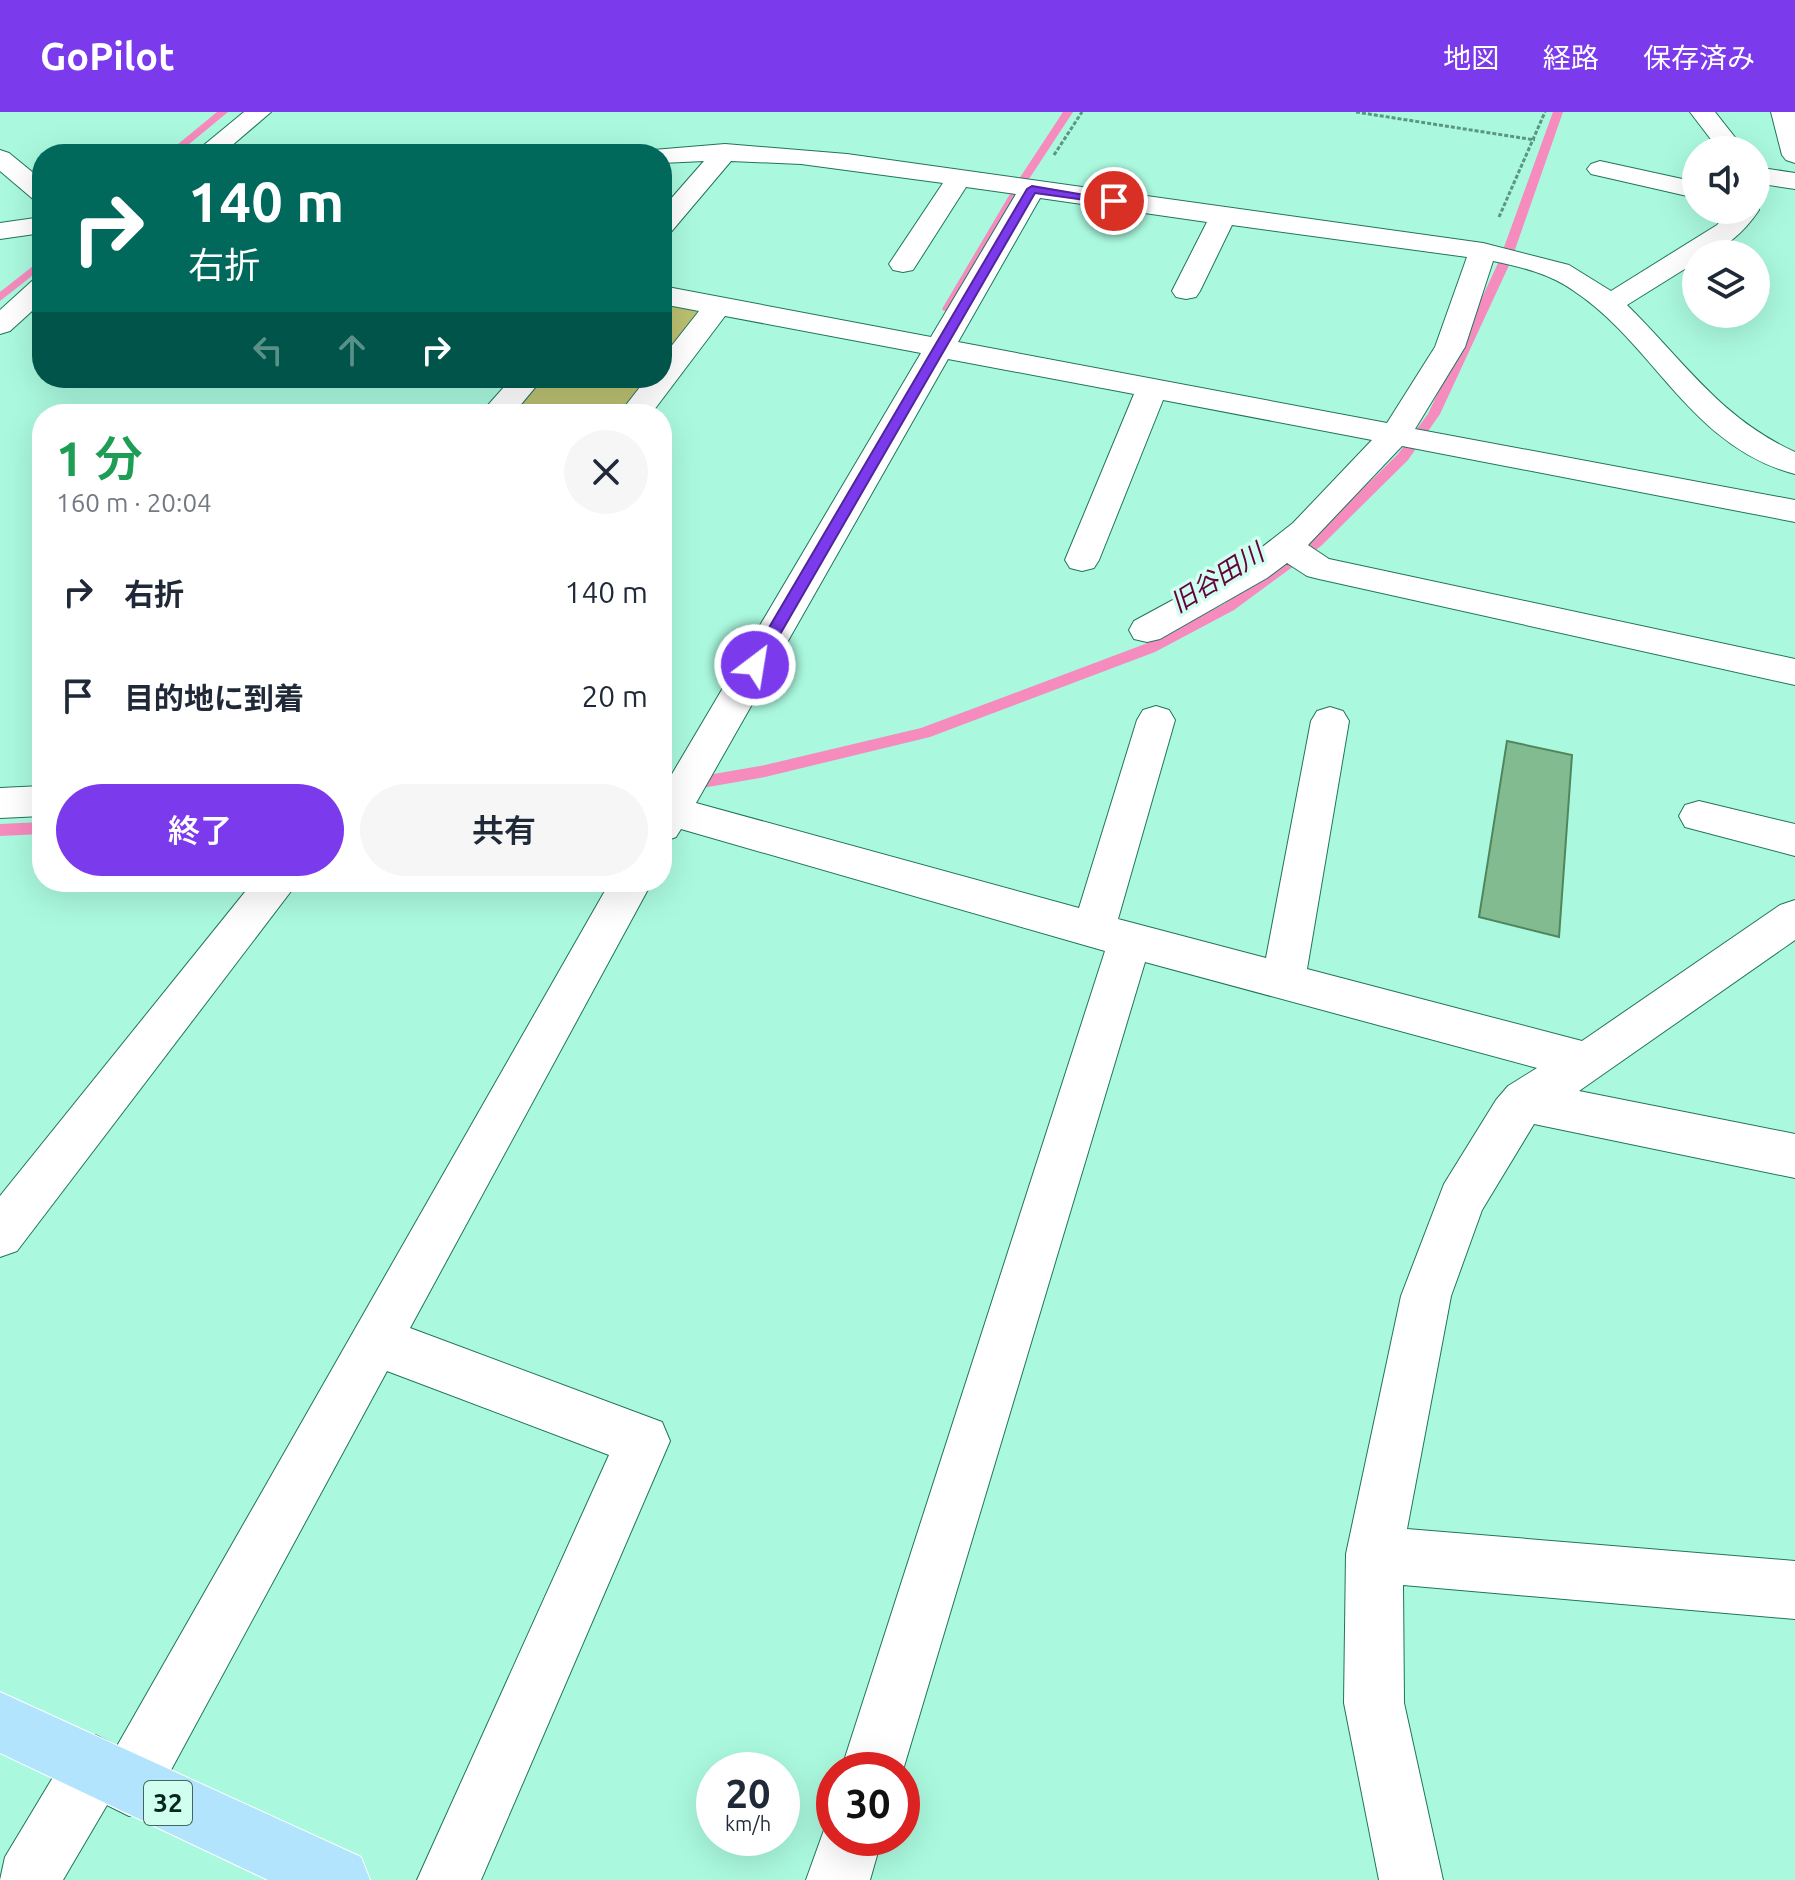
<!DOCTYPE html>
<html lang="ja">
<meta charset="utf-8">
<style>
:root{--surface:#fff;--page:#f6f6f7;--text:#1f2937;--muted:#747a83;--accent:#7c3aed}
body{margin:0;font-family:Ubuntu,"Noto Sans JP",sans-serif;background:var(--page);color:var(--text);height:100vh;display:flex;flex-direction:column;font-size:30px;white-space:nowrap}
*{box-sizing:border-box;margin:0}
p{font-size:26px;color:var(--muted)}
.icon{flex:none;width:44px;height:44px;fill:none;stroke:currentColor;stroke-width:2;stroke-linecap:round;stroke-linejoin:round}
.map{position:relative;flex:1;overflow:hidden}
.sheet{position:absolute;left:32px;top:292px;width:640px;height:488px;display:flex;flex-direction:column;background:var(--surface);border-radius:32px;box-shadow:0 8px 32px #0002}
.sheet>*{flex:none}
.hud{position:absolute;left:32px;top:32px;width:640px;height:244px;border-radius:32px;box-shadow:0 8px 32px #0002;background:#00695c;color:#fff;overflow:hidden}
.tools{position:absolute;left:1682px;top:24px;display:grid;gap:16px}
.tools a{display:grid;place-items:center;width:88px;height:88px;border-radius:50%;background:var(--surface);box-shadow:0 8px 32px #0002;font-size:40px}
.speed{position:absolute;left:696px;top:1640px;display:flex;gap:16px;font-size:40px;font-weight:700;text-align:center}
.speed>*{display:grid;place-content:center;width:104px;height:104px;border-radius:50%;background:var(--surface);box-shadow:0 8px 32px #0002;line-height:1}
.speed small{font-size:20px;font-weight:400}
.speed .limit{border:12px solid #d22;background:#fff;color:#111}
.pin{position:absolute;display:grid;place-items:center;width:68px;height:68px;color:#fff;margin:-34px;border:4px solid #fff;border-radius:50%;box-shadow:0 2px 8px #0007}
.me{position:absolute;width:88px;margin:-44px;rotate:31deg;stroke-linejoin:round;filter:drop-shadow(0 0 6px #0008)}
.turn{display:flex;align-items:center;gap:28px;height:168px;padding:0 24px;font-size:36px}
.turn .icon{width:104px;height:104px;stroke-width:2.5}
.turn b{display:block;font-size:56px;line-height:68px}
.lanes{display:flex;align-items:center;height:76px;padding:0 24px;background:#0003;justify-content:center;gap:40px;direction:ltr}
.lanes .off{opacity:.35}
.round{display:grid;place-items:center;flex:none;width:84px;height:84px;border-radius:42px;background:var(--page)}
.head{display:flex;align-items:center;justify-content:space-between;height:136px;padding:0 24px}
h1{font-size:48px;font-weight:600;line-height:60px;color:#1e9e55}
.cta{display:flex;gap:16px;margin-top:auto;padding:16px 24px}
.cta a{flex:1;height:92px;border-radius:48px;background:var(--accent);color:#fff;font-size:32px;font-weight:600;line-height:92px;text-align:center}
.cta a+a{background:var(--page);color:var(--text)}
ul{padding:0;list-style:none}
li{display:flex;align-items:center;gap:24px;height:104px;padding:0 24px}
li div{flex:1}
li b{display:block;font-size:30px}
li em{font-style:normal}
header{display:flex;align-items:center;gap:48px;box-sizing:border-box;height:112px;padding:0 40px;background:var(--accent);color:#fff}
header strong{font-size:38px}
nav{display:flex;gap:44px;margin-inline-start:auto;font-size:28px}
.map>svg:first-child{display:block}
</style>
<header>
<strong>GoPilot</strong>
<nav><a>地図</a><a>経路</a><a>保存済み</a></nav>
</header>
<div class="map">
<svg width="1795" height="1768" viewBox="0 0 1795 1768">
<rect width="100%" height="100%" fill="#aaf9df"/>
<path fill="#bbc071" d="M662 183 717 194 635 302H496L528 266H662Z"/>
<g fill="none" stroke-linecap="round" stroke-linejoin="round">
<g fill="#f68bbd" fill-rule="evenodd">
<path d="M217 0H228L177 42H166Z"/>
<path d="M1063 0H1073L1027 70 954 197 944 199 942 197 1017 70Z"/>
<path d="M1553 0H1563L1511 149 1440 302 1408 348 1321 434 1234 498 1155 540 930 625 765 665 662 683V671L765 653 921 616 1145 532 1224 492 1311 428 1398 342 1428 302 1499 149Z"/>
<path d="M42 147V156L0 189V180Z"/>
<path d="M42 710V722L0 724V712Z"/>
</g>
</g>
<path fill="#82bb90" stroke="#4f865e" stroke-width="2" d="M1507 629 1572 643 1559 825 1479 805Z"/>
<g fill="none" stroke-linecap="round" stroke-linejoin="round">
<g stroke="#21745e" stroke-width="2">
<g id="minor">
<path d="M244 0H271L222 42H193Z"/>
<path d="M1690 0H1715L1745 38H1719Z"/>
<path d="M1771 0H1795V51L1786 48 1782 43Z"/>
<path d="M725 32 847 42 1483 131 1569 153 1611 179 1717 113 1731 98H1756V93L1759 98C1745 119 1722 142 1696 142V150L1627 193C1684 249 1720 306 1795 340V362C1691 335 1655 233 1574 179 1550 162 1522 155 1493 149L1465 235 1415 317 1795 388V410L1402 334 1308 433 1329 447 1795 547V573L1319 467 1307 464 1287 451 1267 466 1160 527 1147 530 1134 527 1129 518 1134 509 1243 450 1293 411 1372 328 1163 288 1099 448 1094 456 1082 459 1070 456 1065 448 1134 282 948 247 696 691 1079 796 1137 608 1143 598 1156 594 1169 598 1175 608 1118 807 1266 846 1311 609 1317 599 1330 595 1343 599 1349 609 1307 857 1582 929 1780 793 1795 788V828L1579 979 1795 1022V1066L1534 1012 1482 1098 1451 1184 1407 1417 1795 1449V1507L1403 1473 1404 1591 1443 1768H1379L1344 1591 1346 1442 1401 1184 1444 1072 1496 988 1508 974 1537 956 1145 850 903 1658H841L1105 839 681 717 676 725 662 730V679L921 241 725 204 651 302H619L647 266H662V246L699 199 662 192V174L931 225 1016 82 966 75 913 158 903 160 893 158 889 152 943 71 801 52 731 49 671 120 662 122V97L704 49 662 51V42H650L653 38ZM1040 86 1207 110 1172 179 1176 185 1186 187 1196 185 1200 179 1232 113 1467 145 1435 235 1387 311 958 230Z"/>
<path d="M0 38 9 41 42 68V89L33 87 0 59Z"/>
<path d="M1600 49 1696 70V86L1591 62 1587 57 1591 52Z"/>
<path d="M1756 55 1795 61V77L1756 71Z"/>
<path d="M42 105V121L0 127V111Z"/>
<path d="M42 167V190L10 219 0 222V198L32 169Z"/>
<path d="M512 266H543L513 302H480Z"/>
<path d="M42 674V704L0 706V676Z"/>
<path d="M1699 689 1795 712V744L1685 715 1679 704 1685 693Z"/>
<path d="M253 770H298L17 1139 0 1145V1084Z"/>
<path d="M610 770H652L410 1216 662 1310 670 1329 481 1768H417L609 1343 387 1259 151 1695 129 1704 107 1693 63 1768H0L5 1745 73 1632 95 1623 117 1634Z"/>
<path d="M834 1702V1726H882L870 1768H806L829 1704Z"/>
</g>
</g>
<g stroke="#fff" stroke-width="2">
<path id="major" d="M0 1580 361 1745 370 1768H268L0 1641Z"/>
</g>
<g stroke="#5c9583" stroke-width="3" stroke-dasharray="4 2" stroke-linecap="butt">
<path d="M1356 0 1535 28"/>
<path d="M1054 43 1082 0"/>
<path d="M1499 105 1545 0"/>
</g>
<use href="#minor" fill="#fff" fill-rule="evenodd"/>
<use href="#major" fill="#b2e4fd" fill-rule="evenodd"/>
</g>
<path fill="#7c3aed" stroke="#51269a" stroke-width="2" d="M1032 74 1120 89 1114 92 1035 81 760 557H749L747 553 1027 77Z"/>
<g text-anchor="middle" stroke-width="7" stroke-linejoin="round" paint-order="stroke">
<g font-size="26" font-style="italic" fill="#65023e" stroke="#d1ffef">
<text transform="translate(1217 466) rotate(-32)" y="9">旧谷田川</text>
</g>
<rect fill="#d1ffef" stroke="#42685d" stroke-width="2" x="144" y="1669" width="48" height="44" rx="6"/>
<g font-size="26" font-weight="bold" fill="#05271e">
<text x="168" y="1700">32</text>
</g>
</g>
</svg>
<div class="tools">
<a><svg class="icon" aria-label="sound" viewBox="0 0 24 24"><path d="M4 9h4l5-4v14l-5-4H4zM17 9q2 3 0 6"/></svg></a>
<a><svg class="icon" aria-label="layers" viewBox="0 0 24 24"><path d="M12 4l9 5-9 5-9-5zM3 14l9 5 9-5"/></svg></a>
</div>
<div class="speed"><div>20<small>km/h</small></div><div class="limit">30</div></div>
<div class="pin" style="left:1114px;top:89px;background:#d93025"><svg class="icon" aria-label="arrive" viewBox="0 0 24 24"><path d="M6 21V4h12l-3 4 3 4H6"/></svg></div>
<svg class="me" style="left:755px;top:553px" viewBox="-20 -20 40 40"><circle r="17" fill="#7c3aed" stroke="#fff" stroke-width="3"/><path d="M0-11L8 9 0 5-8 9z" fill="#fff"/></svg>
<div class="hud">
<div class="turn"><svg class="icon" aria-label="right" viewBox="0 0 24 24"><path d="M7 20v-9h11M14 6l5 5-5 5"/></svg><div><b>140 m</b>右折</div></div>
<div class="lanes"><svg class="icon off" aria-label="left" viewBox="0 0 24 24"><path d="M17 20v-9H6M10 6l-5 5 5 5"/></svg><svg class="icon off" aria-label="ahead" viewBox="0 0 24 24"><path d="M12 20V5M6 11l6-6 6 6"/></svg><svg class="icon" aria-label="right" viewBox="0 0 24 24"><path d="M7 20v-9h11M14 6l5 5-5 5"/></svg></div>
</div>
<section class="sheet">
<div class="head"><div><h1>1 分</h1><p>160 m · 20:04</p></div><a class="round"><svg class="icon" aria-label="close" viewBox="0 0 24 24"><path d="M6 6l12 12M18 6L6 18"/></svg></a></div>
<ul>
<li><svg class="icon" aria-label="right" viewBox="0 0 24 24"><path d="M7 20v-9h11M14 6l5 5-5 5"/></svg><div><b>右折</b></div><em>140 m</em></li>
<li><svg class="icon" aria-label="arrive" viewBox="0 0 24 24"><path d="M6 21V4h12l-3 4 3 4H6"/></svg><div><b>目的地に到着</b></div><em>20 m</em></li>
</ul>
<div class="cta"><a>終了</a><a>共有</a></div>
</section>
</div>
